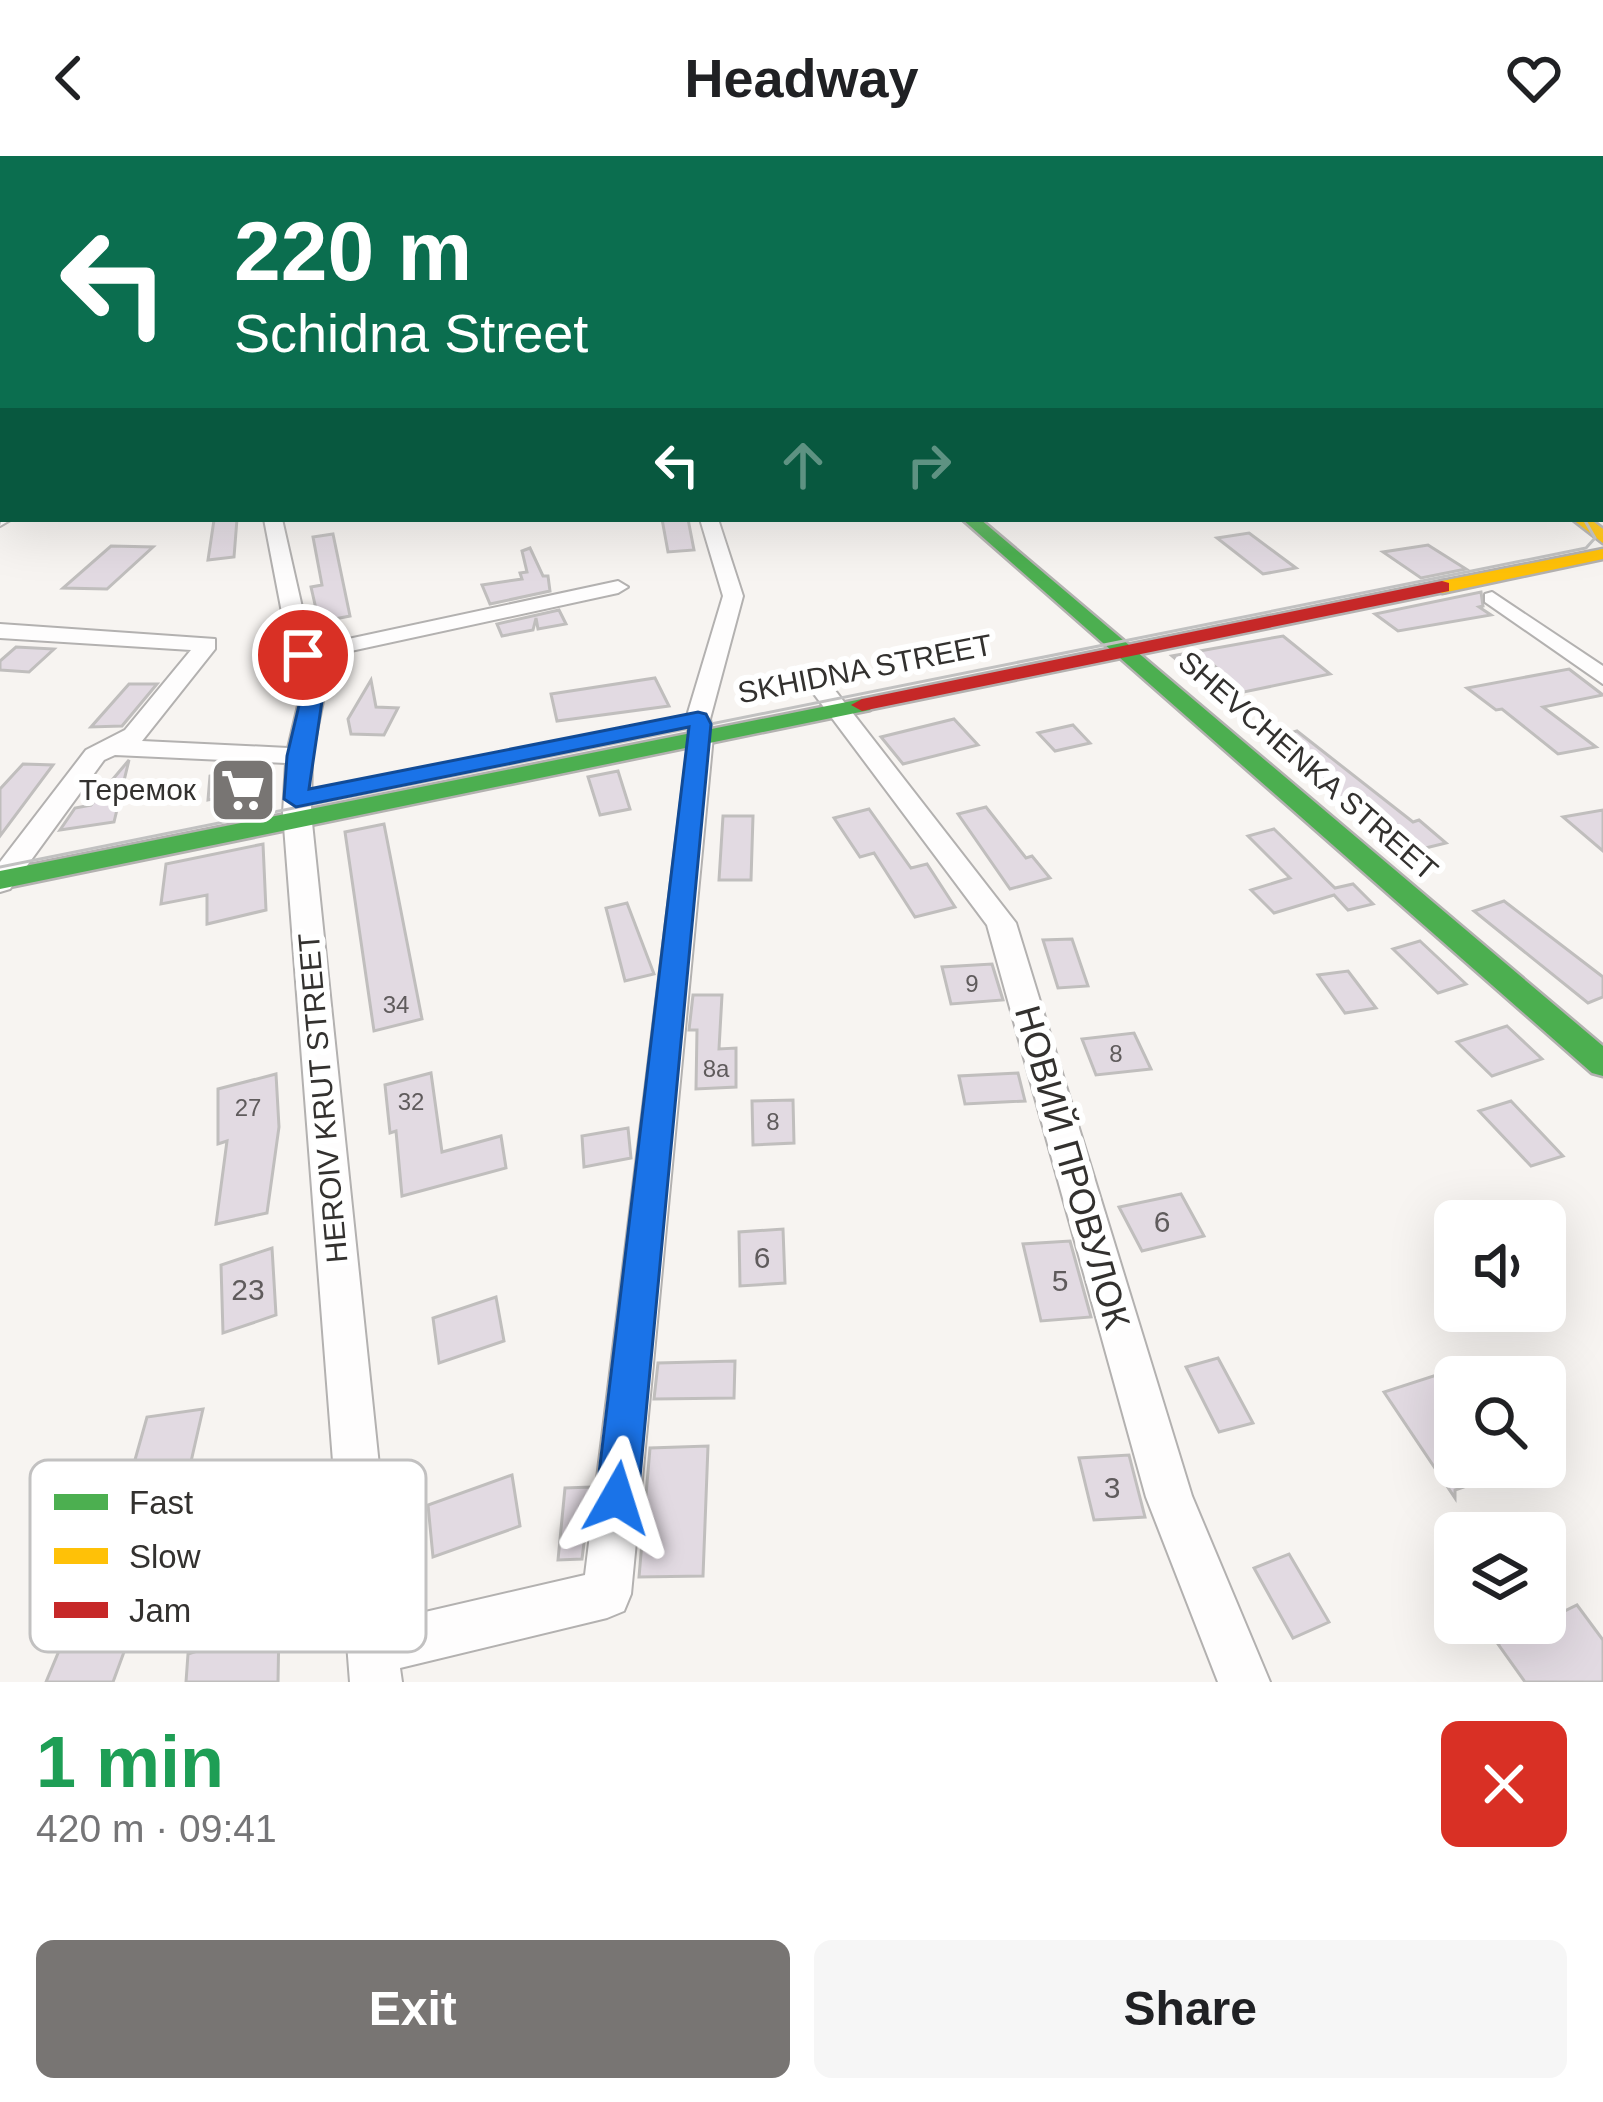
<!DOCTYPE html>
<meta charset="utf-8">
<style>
:root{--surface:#fff;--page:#f6f6f6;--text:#202124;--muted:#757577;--accent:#787573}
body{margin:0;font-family:Arial,sans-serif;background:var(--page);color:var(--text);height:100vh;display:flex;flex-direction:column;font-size:45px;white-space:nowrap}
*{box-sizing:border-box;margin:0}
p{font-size:39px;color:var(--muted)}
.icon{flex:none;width:66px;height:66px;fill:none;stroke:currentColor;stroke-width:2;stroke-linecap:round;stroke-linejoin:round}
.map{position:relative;height:1526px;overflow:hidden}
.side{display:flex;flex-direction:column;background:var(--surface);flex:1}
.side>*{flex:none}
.hud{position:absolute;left:0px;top:0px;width:1605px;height:366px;box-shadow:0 12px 48px #0002;background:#0b6e4f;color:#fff;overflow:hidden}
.tools{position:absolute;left:1434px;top:1044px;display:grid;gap:24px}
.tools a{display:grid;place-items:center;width:132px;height:132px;border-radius:18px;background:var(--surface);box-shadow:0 12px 48px #0002;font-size:60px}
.pin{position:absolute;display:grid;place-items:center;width:102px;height:102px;color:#fff;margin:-51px;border:6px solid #fff;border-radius:50%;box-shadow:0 3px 12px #0007}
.me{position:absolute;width:132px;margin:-66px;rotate:6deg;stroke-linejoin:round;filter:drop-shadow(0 0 9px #0008)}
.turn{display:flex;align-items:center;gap:42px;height:252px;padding:0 36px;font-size:54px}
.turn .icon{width:156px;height:156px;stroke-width:2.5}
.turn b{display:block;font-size:84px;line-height:102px}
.lanes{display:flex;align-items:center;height:114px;padding:0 36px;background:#0003;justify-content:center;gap:60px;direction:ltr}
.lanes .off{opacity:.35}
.round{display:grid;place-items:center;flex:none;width:126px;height:126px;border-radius:18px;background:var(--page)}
.head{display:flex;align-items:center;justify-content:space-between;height:204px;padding:0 36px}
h1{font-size:72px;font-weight:600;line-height:90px;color:#1e9e55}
.cta{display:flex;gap:24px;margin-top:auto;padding:24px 36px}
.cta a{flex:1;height:138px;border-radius:18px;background:var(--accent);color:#fff;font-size:48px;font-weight:600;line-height:138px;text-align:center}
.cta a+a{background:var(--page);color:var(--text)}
header{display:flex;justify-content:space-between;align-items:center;height:156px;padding:0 36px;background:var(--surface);font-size:54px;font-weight:600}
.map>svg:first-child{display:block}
</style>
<header><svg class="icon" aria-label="back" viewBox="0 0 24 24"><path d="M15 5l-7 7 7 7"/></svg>Headway<svg class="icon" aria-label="heart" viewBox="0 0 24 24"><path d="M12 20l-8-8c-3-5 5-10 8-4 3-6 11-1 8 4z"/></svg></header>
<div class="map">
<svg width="1603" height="1526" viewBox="0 0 1603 1526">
<rect width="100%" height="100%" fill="#f7f4f1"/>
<g fill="#e2dae2" stroke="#c0bebd" stroke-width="3">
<path d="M237 363 234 401 208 404 214 364Z"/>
<path d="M662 363H688L694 394 668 396Z"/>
<path d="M1249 377 1296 412 1263 418 1217 382Z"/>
<path d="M333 378 350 460 319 466 311 431 322 429 313 381Z"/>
<path d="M1428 389 1466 413 1421 422 1383 396Z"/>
<path d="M111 390 153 391 107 433 63 432Z"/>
<path d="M530 392 543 420H548L550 435 490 448 482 429 522 423 520 417 527 416 522 395Z"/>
<path d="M1481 436 1483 450 1479 451 1491 459 1398 475 1375 458Z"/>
<path d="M559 454 566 468 538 473 536 462 533 474 502 480 497 468Z"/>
<path d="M1283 480 1330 518 1244 536 1212 508 1189 514 1172 500Z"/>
<path d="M16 491 54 493 29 516 0 514V505Z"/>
<path d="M1569 513 1603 539 1543 551 1596 591 1558 598 1502 553 1496 554 1467 532Z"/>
<path d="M655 522 669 550 557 565 551 538Z"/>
<path d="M371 524 376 551 398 552 384 579 351 578 348 563Z"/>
<path d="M129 528H157L122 570 91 571Z"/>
<path d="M954 563 978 589 903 608 881 581Z"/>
<path d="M1073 569 1090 587 1055 595 1038 577Z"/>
<path d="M1297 575 1413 666 1419 664 1446 687 1405 697 1270 583Z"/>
<path d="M129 604 114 666 60 674 75 652 91 649Z"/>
<path d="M23 608 53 609 0 680V633Z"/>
<path d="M252 612 250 636 208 644 210 620Z"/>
<path d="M618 615 630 653 600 659 588 621Z"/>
<path d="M986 651 1026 702 1032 700 1050 722 1010 733 958 658Z"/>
<path d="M869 653 911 712 927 708 955 751 915 761 874 697 860 701 834 662Z"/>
<path d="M1603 654V695L1563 661Z"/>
<path d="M723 660H753L751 724H719Z"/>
<path d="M384 668 422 863 374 875 345 676Z"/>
<path d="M1274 673 1335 732 1353 728 1373 748 1348 754 1334 739 1274 757 1251 734 1290 722 1248 680Z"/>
<path d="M263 688 266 754 207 768V739L161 748 166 708Z"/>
<path d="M1504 745 1603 821V841L1588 847 1474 755Z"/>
<path d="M627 747 654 818 625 825 606 752Z"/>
<path d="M1072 783 1088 830 1058 832 1043 784Z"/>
<path d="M1420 785 1466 828 1438 837 1393 793Z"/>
<path d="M992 808 1003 844 951 848 942 811Z"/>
<path d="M1348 815 1376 852 1345 857 1318 819Z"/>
<path d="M693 839H722L719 893 736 892V931L696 933 697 874H689Z"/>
<path d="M1507 870 1542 903 1492 920 1457 886Z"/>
<path d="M1134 877 1151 913 1096 919 1082 883Z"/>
<path d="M431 917 442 996 501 980 506 1012 402 1040 396 975 390 977 385 929Z"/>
<path d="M1018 917 1025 945 965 948 959 920Z"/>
<path d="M276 918 279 971 267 1057 216 1068 227 985 218 988V933Z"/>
<path d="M793 944 794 987 753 989 752 945Z"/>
<path d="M1511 945 1563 1000 1531 1010 1479 955Z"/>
<path d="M628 972 631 1002 584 1011 582 980Z"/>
<path d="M1181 1038 1204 1080 1142 1095 1119 1051Z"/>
<path d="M783 1073 785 1127 740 1130 739 1076Z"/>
<path d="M1070 1085 1091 1161 1041 1165 1023 1088Z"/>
<path d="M272 1092 276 1159 223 1177 221 1109Z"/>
<path d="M496 1141 504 1185 439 1207 433 1162Z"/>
<path d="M1218 1202 1253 1267 1219 1276 1186 1211Z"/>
<path d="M735 1205 734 1242 654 1243 658 1207Z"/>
<path d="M1455 1213V1311L1512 1314 1455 1334V1342L1384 1236Z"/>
<path d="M203 1253 190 1310 131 1318 147 1261Z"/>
<path d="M708 1290 703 1420 639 1421 650 1292Z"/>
<path d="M1129 1299 1145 1361 1094 1364 1079 1302Z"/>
<path d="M512 1319 520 1370 433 1401 428 1349Z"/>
<path d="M591 1331 582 1403 558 1404 565 1332Z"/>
<path d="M1289 1398 1329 1466 1293 1482 1254 1412Z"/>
<path d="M1577 1449 1603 1484V1526H1525L1498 1488Z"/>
<path d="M71 1466H135L113 1526H46Z"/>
<path d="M279 1468 278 1526H186L188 1498Z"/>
</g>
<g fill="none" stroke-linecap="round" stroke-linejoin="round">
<g stroke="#b3b1b0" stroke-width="4">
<g id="street">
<rect x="0" y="193" width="3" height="8"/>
<path d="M1602 245 1603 246V256L1602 255Z"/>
<rect x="1602" y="326" width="1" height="10"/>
<path d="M3 356V363H12L0 370Z"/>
<path d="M264 363H282L311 491 618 425 628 431 618 437 314 503 323 545 312 600 311 657 395 1463 585 1419 689 580 686 563 723 440 700 363H718L743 440 710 563 713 580 631 1438 624 1455 607 1462 400 1512 402 1526H350L283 657 286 607 115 599 104 604 10 733 0 736V706L86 594 125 574 191 494 0 482V468L215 483V493L142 585 288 592 299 545Z"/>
<path d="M1492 436 1603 510V528L1485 446V438Z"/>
<path d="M826 531 834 533 1016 767 1192 1340 1270 1526H1218L1146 1341 987 769 814 538Z"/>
</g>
</g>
<g stroke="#b3b1b0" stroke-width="5">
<g id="fast">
<path d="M962 363H980L1603 890V920L1592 917Z"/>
<path d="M862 543 873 549 870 554 0 733V715Z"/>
</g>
</g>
<g stroke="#b3b1b0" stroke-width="5">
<g id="slow">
<path d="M1572 363H1590L1603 373V387Z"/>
<path d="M1603 393V403L1442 437 1433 431 1442 425Z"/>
</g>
</g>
<g stroke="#b3b1b0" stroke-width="5">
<path id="jam" d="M1442 425 1449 427V435L862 555 851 549 862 543Z"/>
</g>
<use href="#street" fill="#fefdfd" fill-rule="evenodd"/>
<use href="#fast" fill="#4caf50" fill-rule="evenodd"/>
<use href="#slow" fill="#ffc107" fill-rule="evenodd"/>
<use href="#jam" fill="#c62828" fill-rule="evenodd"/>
<path stroke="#c1c1c1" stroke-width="3" d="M0 711 1586 392 1595 382 1584 363"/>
</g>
<linearGradient id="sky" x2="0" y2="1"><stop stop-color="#8cb4e0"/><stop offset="0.46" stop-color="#fbfaf9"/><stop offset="1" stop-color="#fbfaf9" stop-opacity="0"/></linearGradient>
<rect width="1603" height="397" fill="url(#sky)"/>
<path fill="#1a73e8" stroke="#114b97" stroke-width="3" d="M303 492 313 499 322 545 309 633 698 556 706 558 711 568 638 1342 632 1357 617 1363 602 1357 596 1342 689 571 296 651 284 643 287 600 300 545 293 499Z"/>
<defs>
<g id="supermarket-square" transform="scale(3.45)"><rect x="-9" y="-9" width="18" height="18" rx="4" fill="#787573" stroke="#fff"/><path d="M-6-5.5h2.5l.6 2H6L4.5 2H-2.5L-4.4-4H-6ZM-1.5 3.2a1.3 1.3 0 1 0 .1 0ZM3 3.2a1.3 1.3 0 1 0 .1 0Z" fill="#fff"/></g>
</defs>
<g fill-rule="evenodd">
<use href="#supermarket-square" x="243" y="634"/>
</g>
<g text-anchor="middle" stroke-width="12" stroke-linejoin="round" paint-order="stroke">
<g font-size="24" fill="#5f5b5c">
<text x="972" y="836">9</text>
<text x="396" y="857">34</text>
<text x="1116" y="906">8</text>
<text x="716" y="921">8а</text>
<text x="411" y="954">32</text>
<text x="248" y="960">27</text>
<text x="773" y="974">8</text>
</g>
<g font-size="30" fill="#33312f" stroke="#fff">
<text transform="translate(865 513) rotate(-11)" y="10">SKHIDNA STREET</text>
<text transform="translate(1308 610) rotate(41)" y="10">SHEVCHENKA STREET</text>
<text transform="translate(323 942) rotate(-95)" y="10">HEROIV KRUT STREET</text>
</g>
<g font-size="30" fill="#33312f" stroke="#fff" text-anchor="end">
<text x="196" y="644">Теремок</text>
</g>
<g font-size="30" fill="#5f5b5c">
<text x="1162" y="1076">6</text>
<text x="762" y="1112">6</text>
<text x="1060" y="1135">5</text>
<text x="248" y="1144">23</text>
<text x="1112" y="1342">3</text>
</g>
<g font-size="36" fill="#33312f" stroke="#fff">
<text transform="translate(1073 1011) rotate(74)" y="13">НОВИЙ ПРОВУЛОК</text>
</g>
</g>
<rect x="30" y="1304" width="396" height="192" rx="18" fill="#fff" stroke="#c2c1c1" stroke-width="3"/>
<rect x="54" y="1338" width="54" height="16" fill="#4caf50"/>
<rect x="54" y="1392" width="54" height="16" fill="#ffc107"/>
<rect x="54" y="1446" width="54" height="16" fill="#c62828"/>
<g font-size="33" fill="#33312f">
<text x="129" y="1358">Fast</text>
<text x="129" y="1412">Slow</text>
<text x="129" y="1466">Jam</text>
</g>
</svg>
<div class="tools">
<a><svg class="icon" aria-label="sound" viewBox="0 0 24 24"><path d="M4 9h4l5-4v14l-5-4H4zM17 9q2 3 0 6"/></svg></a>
<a><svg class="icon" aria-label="search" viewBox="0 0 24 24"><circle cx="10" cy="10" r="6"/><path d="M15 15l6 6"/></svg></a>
<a><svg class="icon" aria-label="layers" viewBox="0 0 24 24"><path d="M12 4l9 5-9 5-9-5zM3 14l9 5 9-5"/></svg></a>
</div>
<div class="pin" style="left:303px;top:499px;background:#d93025"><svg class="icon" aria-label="arrive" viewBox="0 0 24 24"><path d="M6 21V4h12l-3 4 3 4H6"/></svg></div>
<svg class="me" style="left:617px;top:1342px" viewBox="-20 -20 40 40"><path d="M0-17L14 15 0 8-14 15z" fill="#1a73e8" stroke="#fff" stroke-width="4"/></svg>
<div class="hud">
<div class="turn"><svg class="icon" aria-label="left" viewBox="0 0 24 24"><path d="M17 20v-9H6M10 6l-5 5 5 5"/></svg><div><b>220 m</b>Schidna Street</div></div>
<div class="lanes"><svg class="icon" aria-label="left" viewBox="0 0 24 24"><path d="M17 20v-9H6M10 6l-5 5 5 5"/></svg><svg class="icon off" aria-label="ahead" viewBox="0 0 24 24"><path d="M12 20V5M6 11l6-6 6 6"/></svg><svg class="icon off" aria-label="right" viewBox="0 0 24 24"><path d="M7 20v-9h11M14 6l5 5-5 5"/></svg></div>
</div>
</div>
<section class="side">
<div class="head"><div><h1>1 min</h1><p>420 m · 09:41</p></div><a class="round" style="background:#d93025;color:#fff"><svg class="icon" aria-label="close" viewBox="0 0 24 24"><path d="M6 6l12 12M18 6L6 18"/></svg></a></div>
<div class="cta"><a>Exit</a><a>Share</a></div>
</section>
